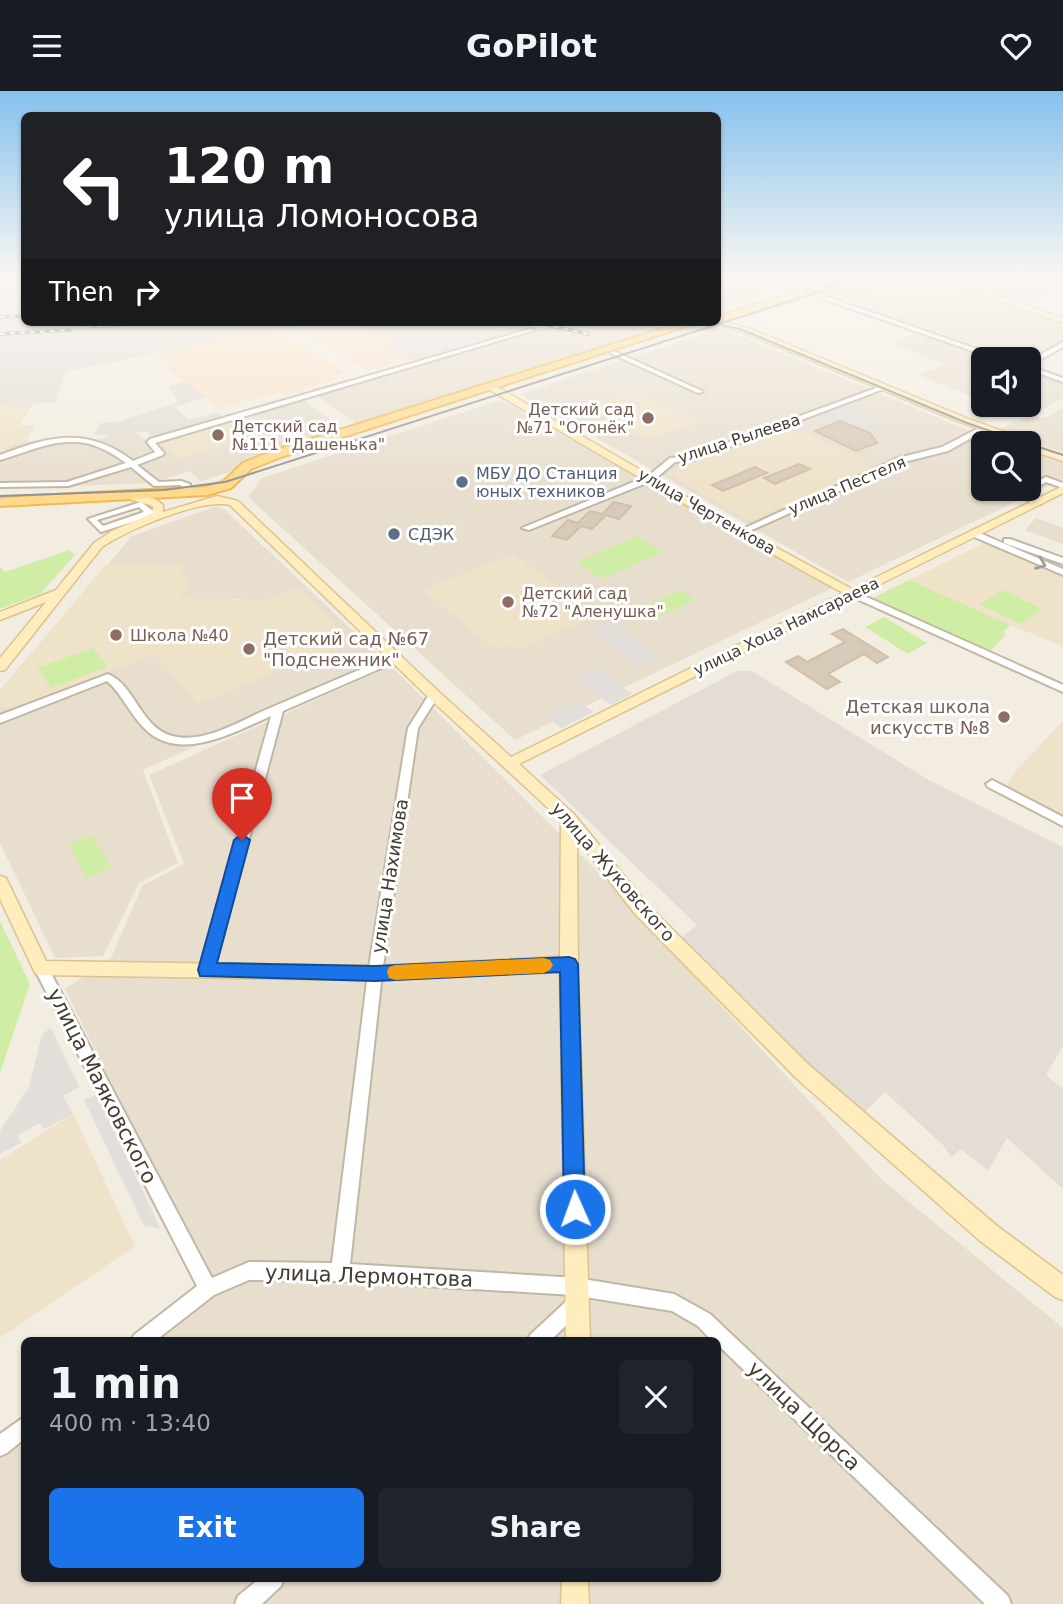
<!DOCTYPE html>
<meta charset="utf-8">
<style>
:root{--surface:#171b24;--page:#20242c;--text:#f1f3f6;--muted:#9ea1a6;--accent:#1a73e8}
body{margin:0;font-family:"DejaVu Sans",sans-serif;background:var(--page);color:var(--text);height:100vh;display:flex;flex-direction:column;font-size:26px;white-space:nowrap}
*{box-sizing:border-box;margin:0}
p{font-size:23px;color:var(--muted)}
.icon{flex:none;width:38px;height:38px;fill:none;stroke:currentColor;stroke-width:2;stroke-linecap:round;stroke-linejoin:round}
.map{position:relative;flex:1;overflow:hidden}
.side{position:absolute;left:21px;top:1246px;width:700px;height:245px;display:flex;flex-direction:column;background:var(--surface);border-radius:10px;box-shadow:0 2px 5px #0004}
.side>*{flex:none}
.hud{position:absolute;left:21px;top:21px;width:700px;height:214px;border-radius:10px;box-shadow:0 2px 5px #0004;background:#202124;color:#fff;overflow:hidden}
.tools{position:absolute;left:971px;top:256px;display:grid;gap:14px}
.tools a{display:grid;place-items:center;width:70px;height:70px;border-radius:10px;background:var(--surface);box-shadow:0 2px 5px #0004;font-size:35px}
.pin{position:absolute;display:grid;place-items:center;width:60px;height:60px;color:#fff;margin:-72px -30px;border-radius:50% 50% 50% 0;rotate:-45deg;box-shadow:0 0 7px #0007}
.pin .icon{rotate:45deg}
.me{position:absolute;width:77px;margin:-38px;rotate:358deg;stroke-linejoin:round;filter:drop-shadow(0 0 5px #0008)}
.turn{display:flex;align-items:center;gap:24px;height:147px;padding:0 28px;font-size:32px}
.turn .icon{width:91px;height:91px;stroke-width:2.5}
.turn b{display:block;font-size:49px;line-height:60px}
.then{display:flex;align-items:center;height:66px;padding:0 28px;background:#0003;gap:14px;font-size:26px}
.round{display:grid;place-items:center;flex:none;width:74px;height:74px;border-radius:10px;background:var(--page)}
.headline{display:flex;align-items:center;justify-content:space-between;height:119px;padding:0 28px}
h1{font-size:42px;font-weight:600;line-height:52px}
.primary-button{display:flex;gap:14px;margin-top:auto;padding:14px 28px}
.primary-button a{flex:1;height:80px;border-radius:10px;background:var(--accent);color:#fff;font-size:28px;font-weight:600;line-height:80px;text-align:center}
.primary-button a+a{background:var(--page);color:var(--text)}
header{display:flex;justify-content:space-between;align-items:center;height:91px;padding:0 28px;background:var(--surface);font-size:32px;font-weight:600}
.map>svg:first-child{display:block}
</style>
<header><svg class="icon" aria-label="menu" viewBox="0 0 24 24"><path d="M4 6h16M4 12h16M4 18h16"/></svg>GoPilot<svg class="icon" aria-label="heart" viewBox="0 0 24 24"><path d="M12 20l-8-8c-3-5 5-10 8-4 3-6 11-1 8 4z"/></svg></header>
<div class="map">
<svg width="1063" height="1513" viewBox="0 0 1063 1513">
<rect width="100%" height="100%" fill="#f3ede1"/>
<g fill="#e7dece" fill-rule="evenodd">
<path d="M718 186H757L787 197 718 219Z"/>
<path d="M874 186H926L1063 233V250L1023 268 899 230 821 202Z"/>
<path d="M566 231H682L356 333 317 305Z"/>
<path d="M717 238H724L968 339 1007 352H984V397H1029V359L1063 370V388L848 491 520 303Z"/>
<path d="M917 242 992 268H984L983 310 919 284 946 273 902 257 895 250Z"/>
<path d="M1029 280 1063 292V307L1038 321 1018 323 993 313H1029Z"/>
<path d="M303 309 343 338 264 363 239 378 201 390 189 380 150 392 68 395 46 392 0 393V362L9 353 26 350 98 348 133 339 150 353Z"/>
<path d="M501 309 832 497 515 649 248 406 262 387Z"/>
<path d="M1063 317V361L997 339 1023 327 1047 326Z"/>
<path d="M214 416 224 418 384 569 143 679 178 772 139 792 103 865 55 867 0 752V599L132 445ZM300 497 297 574 275 580 229 508 264 510Z"/>
<path d="M1036 427 1063 437V453L1025 439Z"/>
<path d="M391 575 603 786 881 1088 1063 1237V1513H0V1366L24 1346V1488H718V1250L145 1249 210 1196 65 898 111 867 142 795 184 773 149 684Z"/>
</g>
<g fill="#f8e2c8">
<path d="M315 234 362 235 403 250 387 256 411 268 368 280 300 236Z"/>
<path d="M263 239H276L292 253H298L345 281 334 285 338 288 285 304 280 301 219 317 165 276 155 263Z"/>
</g>
<g fill="#e4ddd6">
<path d="M0 186H24V231H528L526 232 534 234 529 237 520 235 523 238 414 269 386 255 401 249 362 235 315 234 263 239 66 281 55 312 0 313Z"/>
<path d="M979 186H1017L1051 197 1044 200 1050 203 1023 214 998 202Z"/>
<path d="M186 291 205 307 175 315 188 329 218 321 224 327 153 346 146 340 138 342 133 339 111 345 94 344 101 332 121 330 178 311 168 295Z"/>
<path d="M737 580H752L927 688 1063 756V955L1046 984 1063 999V1098L1007 1047 988 1080 961 1058 951 1066 943 1054 885 1001 864 1022 771 939 678 849 697 834 540 684Z"/>
</g>
<g fill="#eee2c9">
<path d="M910 196H922L939 202 948 201 975 210 929 225 905 229 875 219 889 213 874 206Z"/>
<path d="M634 298 701 331 654 347 640 346 597 322 605 318 594 312Z"/>
<path d="M0 313H33L20 334H36L26 350 10 353 0 362Z"/>
<path d="M254 323 276 339 180 368 159 350Z"/>
<path d="M780 337 810 343 868 371 873 378 749 430 666 382Z"/>
<path d="M988 450 1063 483V555L1010 534 1003 541 1006 543 873 507Z"/>
<path d="M514 463 595 524 521 558 514 555 492 556 422 498Z"/>
<path d="M106 473 183 474 181 482 191 486 181 507 264 510 300 496 351 551 197 613 156 565 152 564 13 619 0 616V601Z"/>
<path d="M1063 630V730L1004 700 1013 683Z"/>
<path d="M73 1023 135 1155 0 1247V1069Z"/>
</g>
<g fill="#cfeda4">
<path d="M638 445 663 461 602 488 577 471Z"/>
<path d="M69 459 75 464 40 503 0 518V476L5 481Z"/>
<path d="M909 489 1010 534 1003 541 1006 543 989 562 874 511 873 507Z"/>
<path d="M680 499 695 509 658 527 643 517Z"/>
<path d="M1002 499 1042 518 1021 533 980 513Z"/>
<path d="M884 526 927 552 908 563 865 536Z"/>
<path d="M93 557 107 576 51 597 38 577Z"/>
<path d="M92 744 111 777 87 787 69 754Z"/>
<path d="M0 830 30 893 0 982Z"/>
</g>
<g fill="#e2dfda">
<path d="M637 267 674 282 669 285 706 300 696 304 649 283H630L633 286 627 292 614 286 637 278 625 272Z"/>
<path d="M850 312 890 332 866 341 838 329 823 331 810 325Z"/>
<path d="M612 531 660 566 639 575 592 540Z"/>
<path d="M597 576 632 603 611 614 574 586Z"/>
<path d="M578 610 594 621 561 637 547 625Z"/>
<path d="M51 937 79 996 63 1005 73 1023 44 1038 40 1032 18 1044 21 1052 0 1063V1040L29 996 42 943Z"/>
<path d="M97 1003 160 1137 144 1135 84 1009Z"/>
</g>
<g fill="#d8cab8" stroke="#d1bfa8" stroke-width="2">
<path d="M840 330 870 342 877 352 856 360 815 340Z"/>
<path d="M799 373 810 378 775 393 764 387Z"/>
<path d="M755 376 767 382 723 400 712 394Z"/>
<path d="M614 411 631 415 619 428 606 424 592 438 581 435 567 449 552 445 568 429 578 432 590 420 602 423Z"/>
<path d="M843 538 888 566 877 572 864 563 828 583 840 591 827 598 786 571 798 565 807 571 845 551 832 543Z"/>
</g>
<g fill="none" stroke-linecap="round" stroke-linejoin="round">
<g stroke="#c1b7a6" stroke-width="4">
<g id="street">
<path d="M823 206H827L1006 268H996L823 208Z"/>
<path d="M530 238 535 239 155 352 164 362 163 364 137 374 159 391 181 390 190 393 189 404H183V396L180 394 154 395 131 376 68 395 0 396V392L67 391 126 372C78 336 51 353 0 369V364C50 345 87 335 133 370L155 361 147 351 150 348Z"/>
<path d="M1063 251V256L1029 275V270Z"/>
<path d="M614 260 702 300 703 301 698 302 612 263 611 262Z"/>
<path d="M1029 275 1063 287V291L1029 279Z"/>
<path d="M879 296 882 298 881 299 695 369 675 371 654 389 529 439 522 437 648 385 670 367 691 365Z"/>
<path d="M977 338 984 340 948 360 904 371 743 443 736 441 898 367 942 356Z"/>
<path d="M1046 386 1063 392V397L1046 391 1025 403 1041 409V413H1035L1015 403 1023 397H1029V394Z"/>
<path d="M141 411 153 420V424L101 441 88 428ZM139 416 144 421 103 435 97 429Z"/>
<path d="M975 440 1063 478V484L972 445 971 443Z"/>
<path d="M1004 448H1010L1063 467V473L1004 452Z"/>
<path d="M851 499 1063 594V601L848 504 846 502Z"/>
<path d="M396 564 400 565V569L283 620 214 879 212 883 207 885 202 883 200 879 271 625C234 641 179 673 144 637 130 623 122 603 107 590L0 632V624L108 583C135 594 140 636 172 645 202 653 237 632 263 620 291 608 319 596 347 584 363 578 379 569 396 564Z"/>
<path d="M434 601 439 604 418 637 382 882 350 1173 577 1187 674 1203 710 1223 1008 1505 1011 1513H985L718 1254V1250H712L698 1235 672 1220 585 1206 587 1211 584 1217 550 1250H527L530 1244 573 1204 340 1190 249 1189 214 1204 155 1250H131L134 1244 197 1195 34 877 36 873 41 871 46 873 212 1187 249 1171 332 1172 368 882 408 637 430 602Z"/>
<path d="M992 689 1063 726V735L988 696 986 693Z"/>
<path d="M24 1326V1348L7 1362 0 1365V1343Z"/>
<path d="M259 1488H284L281 1495 262 1513H235L238 1505Z"/>
</g>
</g>
<g stroke="#dbc38c" stroke-width="3">
<g id="secondary">
<path d="M763 186H773L803 196 804 202 797 204 796 199Z"/>
<path d="M934 186H944L1063 227V232Z"/>
<path d="M722 230 751 238 966 327 1031 350 1032 354 1063 364V370L1029 359V352H1018L960 331 745 242 719 234Z"/>
<path d="M488 294H494L744 439 852 498 1063 395V402L519 673 574 723 647 813 810 975 996 1134 1063 1184V1209L1055 1206 980 1150 796 987 635 823 577 748 578 883 590 1250H566L560 881 375 889 41 884 35 882 0 808V785L6 787 46 870 375 875 560 866 561 729 429 607 230 414C201 407 127 439 102 456L5 579 0 580V567L46 511 0 529V521L56 499 94 452 112 440 153 422V415L129 408V404L155 408 163 414V421L217 405 238 410 439 601 511 666 843 502 736 443 488 298Z"/>
<path d="M562 1488H588L589 1513H561Z"/>
</g>
</g>
<g stroke="#f1ba51" stroke-width="4">
<g id="primary">
<path d="M855 186H868L721 231H715H718V226L797 200 818 197Z"/>
<path d="M684 231H699L281 366 251 378 231 397 207 404 0 415V407L206 396 223 391 243 372 273 360Z"/>
</g>
</g>
<use href="#street" fill="#fff" fill-rule="evenodd"/>
<use href="#secondary" fill="#ffedbe" fill-rule="evenodd"/>
<use href="#primary" fill="#ffda8d" fill-rule="evenodd"/>
<g stroke="#939393" stroke-width="2">
<path d="M722 234 740 238 967 332 1025 352"/>
<path d="M1029 353 1063 364"/>
<path d="M0 405 164 399 225 391 806 205 854 186"/>
</g>
<g stroke="#939393" stroke-width="3.5">
<g id="rail">
<path d="M1030 186 1063 197"/>
<path d="M0 226 24 225"/>
<path d="M57 231 94 235 206 231"/>
<path d="M534 231 588 243"/>
<path d="M0 243 70 239"/>
</g>
</g>
<use href="#rail" stroke="#fff" stroke-width="2" stroke-dasharray="5" stroke-linecap="butt"/>
</g>
<defs><path id="oneway-chevron" d="M-2-3.5L2.5 0L-2 3.5" fill="none" stroke-width="1.6" stroke-linecap="round" stroke-linejoin="round" transform="scale(1.75)"/></defs>
<use stroke="#a29e98" href="#oneway-chevron" transform="translate(1041 473) rotate(22)"/>
<linearGradient id="sky" x2="0" y2="1"><stop stop-color="#86c1ee"/><stop offset="0.47" stop-color="#faf7f2"/><stop offset="1" stop-color="#faf7f2" stop-opacity="0"/></linearGradient>
<rect width="1063" height="398" fill="url(#sky)"/>
<path fill="#1a73e8" stroke="#114b97" stroke-width="2" d="M242 743 250 749 217 872 375 875 569 866 575 868 578 873 585 1118 582 1125 575 1128 567 1125 564 1118 560 881 375 890 200 885 198 879 234 749Z"/>
<path fill="#f59e0b" d="M544 867 550 869 553 874 550 879 544 882 395 889 389 887 387 881 389 876 395 874Z"/>
<g fill="#8d6e63" stroke="#fff" stroke-width="2.5">
<circle cx="648" cy="327" r="7"/>
<circle cx="218" cy="344" r="7"/>
<circle cx="508" cy="511" r="7"/>
<circle cx="116" cy="544" r="7"/>
<circle cx="249" cy="558" r="7"/>
<circle cx="1004" cy="626" r="7"/>
</g>
<g fill="#5c6f8a" stroke="#fff" stroke-width="2.5">
<circle cx="462" cy="391" r="7"/>
<circle cx="394" cy="443" r="7"/>
</g>
<g text-anchor="middle" stroke-width="6" stroke-linejoin="round" paint-order="stroke">
<g font-size="16" fill="#785e54" stroke="#fff" text-anchor="start">
<text x="634" y="324" text-anchor="end">Детский сад<tspan x="634" dy="18">№71 "Огонёк"</tspan></text>
<text x="232" y="341">Детский сад<tspan x="232" dy="18">№111 "Дашенька"</tspan></text>
<text x="522" y="508">Детский сад<tspan x="522" dy="18">№72 "Аленушка"</tspan></text>
<text x="130" y="550">Школа №40</text>
</g>
<g font-size="16" fill="#443c31" stroke="#fff">
<text transform="translate(739 347) rotate(-18)" y="6">улица Рылеева</text>
<text transform="translate(847 394) rotate(-23)" y="6">улица Пестеля</text>
<text transform="translate(707 420) rotate(30)" y="6">улица Чертенкова</text>
<text transform="translate(786 535) rotate(-26)" y="6">улица Хоца Намсараева</text>
</g>
<g font-size="16" fill="#4e5e75" stroke="#fff" text-anchor="start">
<text x="476" y="388">МБУ ДО Станция<tspan x="476" dy="18">юных техников</tspan></text>
<text x="408" y="449">СДЭК</text>
</g>
<g font-size="18" fill="#785e54" stroke="#fff" text-anchor="start">
<text x="263" y="554">Детский сад №67<tspan x="263" dy="21">"Подснежник"</tspan></text>
<text x="990" y="622" text-anchor="end">Детская школа<tspan x="990" dy="21">искусств №8</tspan></text>
</g>
<g font-size="18" fill="#443c31" stroke="#fff">
<text transform="translate(613 781) rotate(49)" y="6">улица Жуковского</text>
<text transform="translate(390 785) rotate(-81)" y="6">улица Нахимова</text>
</g>
<g font-size="21" fill="#443c31" stroke="#fff">
<text transform="translate(102 995) rotate(63)" y="7">улица Маяковского</text>
<text transform="translate(369 1185) rotate(2)" y="7">улица Лермонтова</text>
<text transform="translate(804 1325) rotate(44)" y="7">улица Щорса</text>
</g>
</g>
</svg>
<div class="tools">
<a><svg class="icon" aria-label="sound" viewBox="0 0 24 24"><path d="M4 9h4l5-4v14l-5-4H4zM17 9q2 3 0 6"/></svg></a>
<a><svg class="icon" aria-label="search" viewBox="0 0 24 24"><circle cx="10" cy="10" r="6"/><path d="M15 15l6 6"/></svg></a>
</div>
<div class="pin" style="left:242px;top:749px;background:#d93025"><svg class="icon" aria-label="arrive" viewBox="0 0 24 24"><path d="M6 21V4h12l-3 4 3 4H6"/></svg></div>
<svg class="me" style="left:575px;top:1118px" viewBox="-20 -20 40 40"><circle r="17" fill="#1a73e8" stroke="#fff" stroke-width="3"/><path d="M0-11L8 9 0 5-8 9z" fill="#fff"/></svg>
<div class="hud">
<div class="turn"><svg class="icon" aria-label="left" viewBox="0 0 24 24"><path d="M17 20v-9H6M10 6l-5 5 5 5"/></svg><div><b>120 m</b>улица Ломоносова</div></div>
<div class="then">Then<svg class="icon" aria-label="right" viewBox="0 0 24 24"><path d="M7 20v-9h11M14 6l5 5-5 5"/></svg></div>
</div>
<section class="side">
<div class="headline"><div><h1>1 min</h1><p>400 m · 13:40</p></div><a class="round"><svg class="icon" aria-label="close" viewBox="0 0 24 24"><path d="M6 6l12 12M18 6L6 18"/></svg></a></div>
<div class="primary-button"><a>Exit</a><a>Share</a></div>
</section>
</div>
